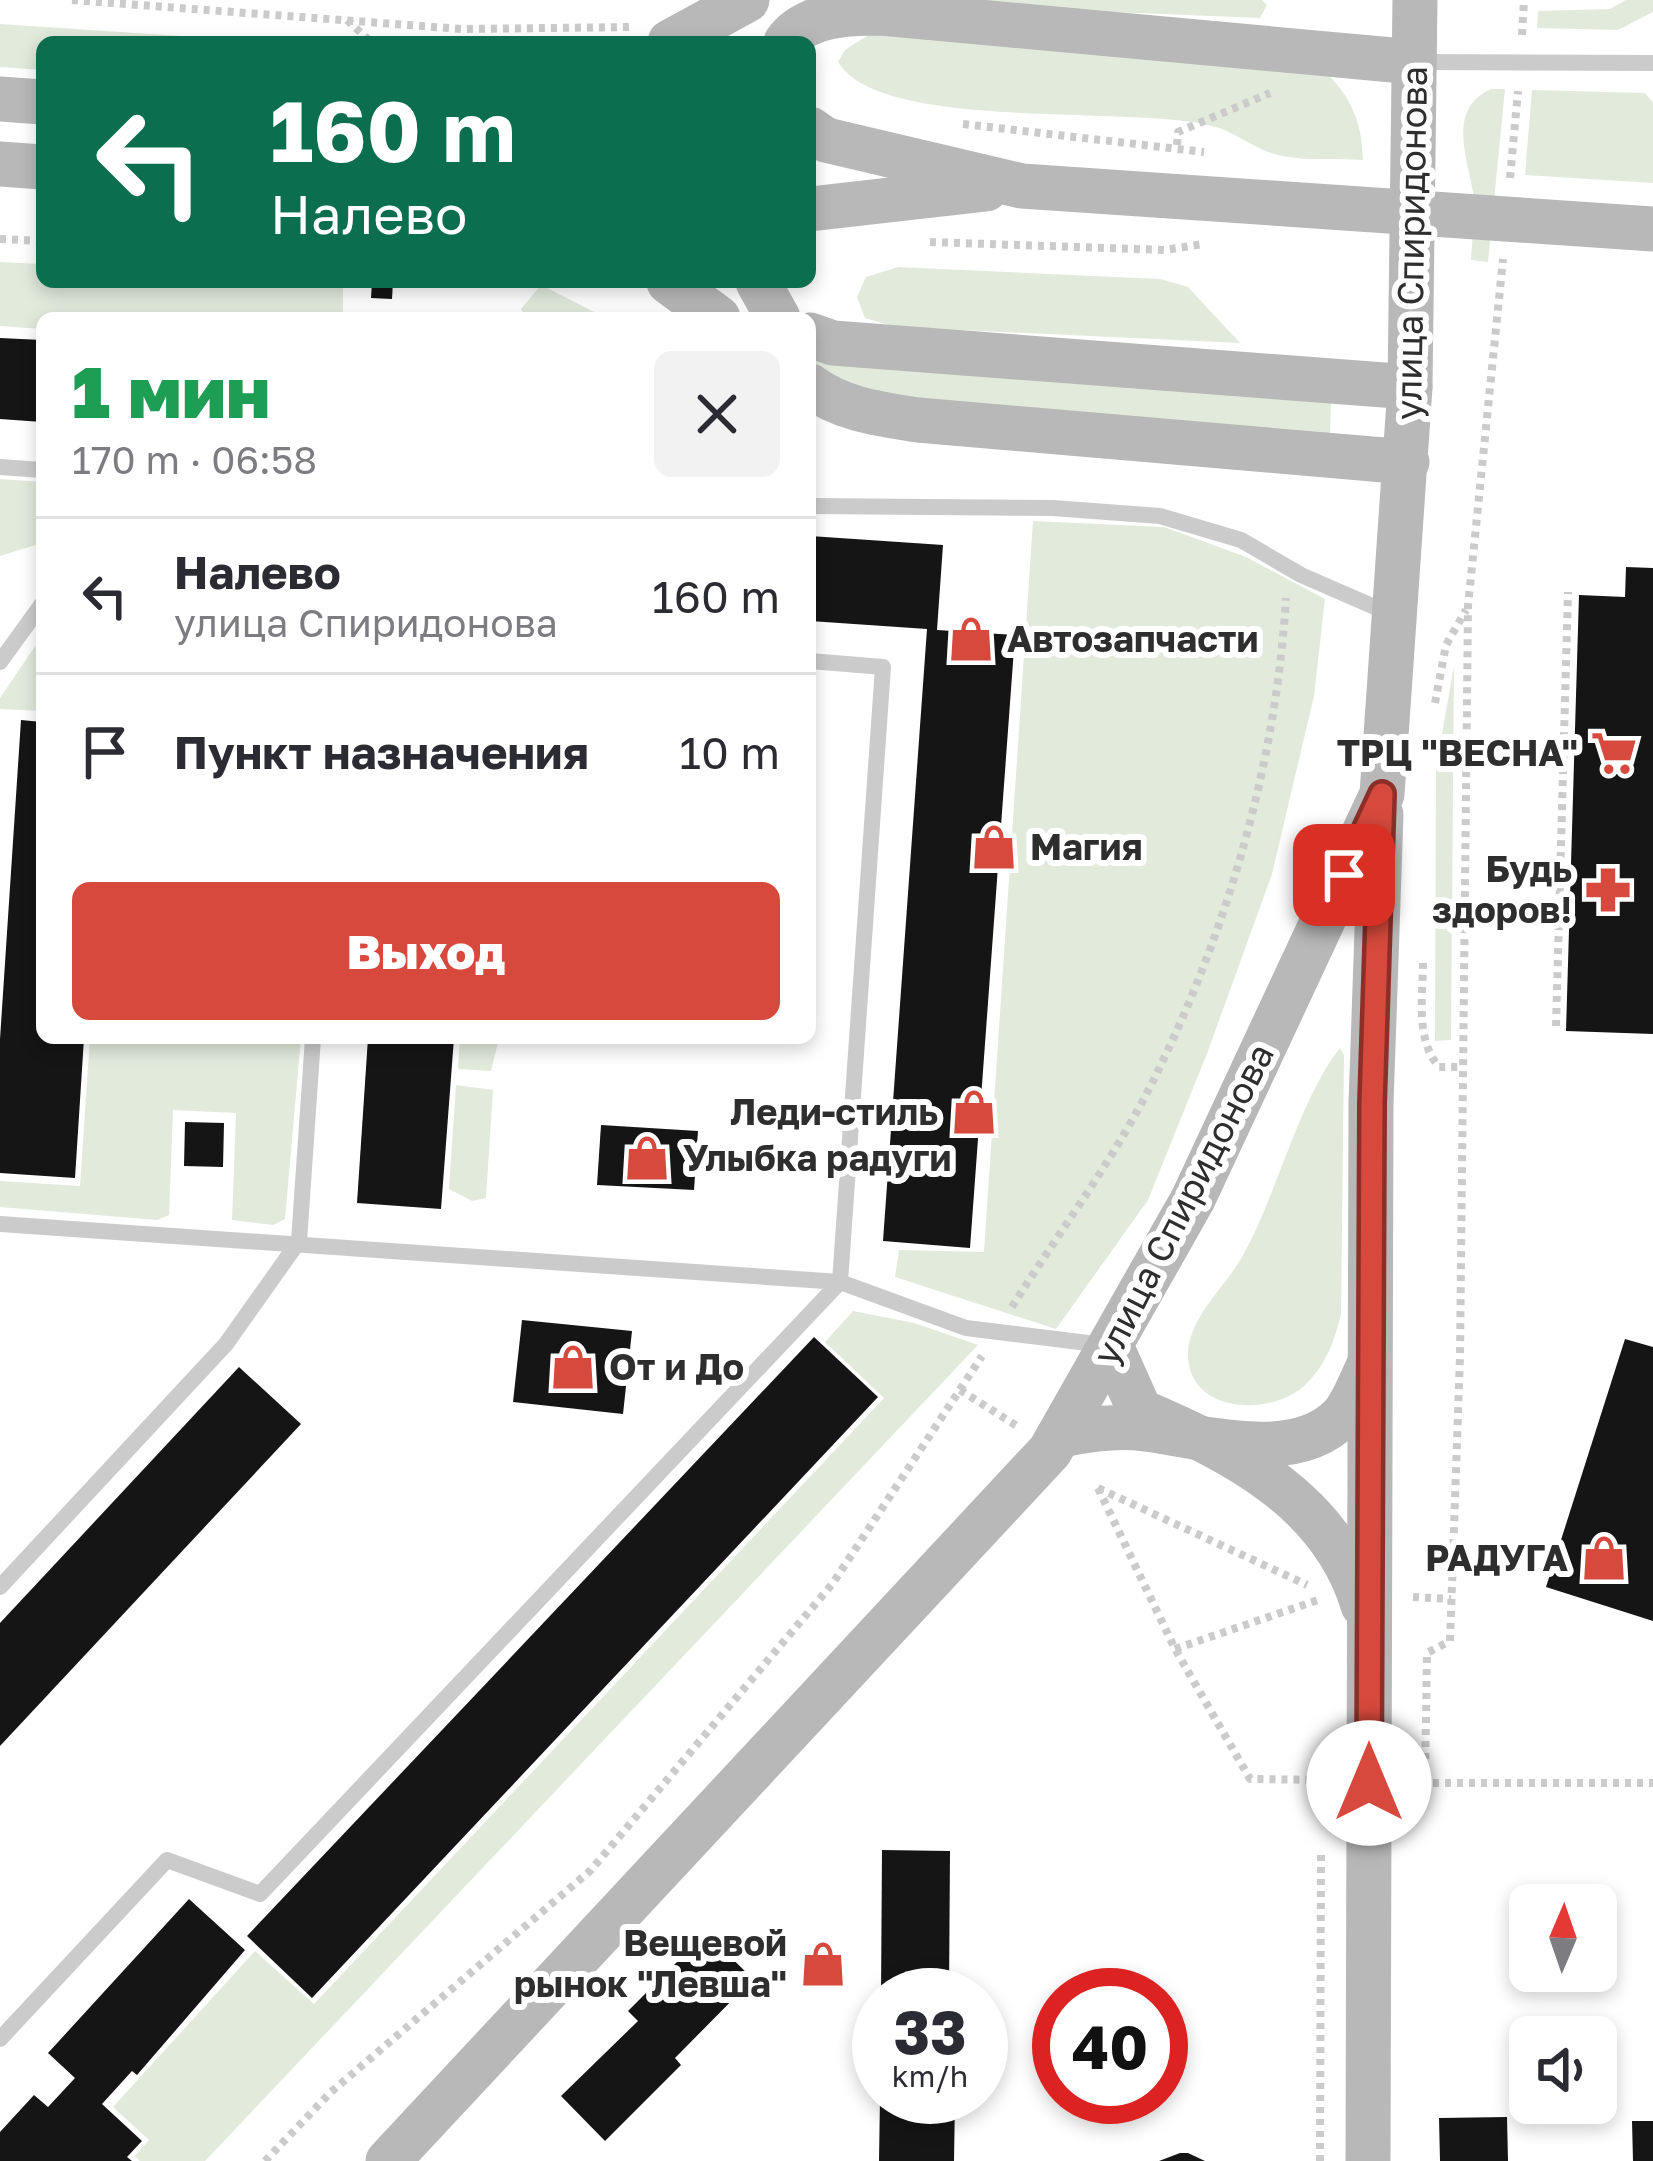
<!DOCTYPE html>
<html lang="ru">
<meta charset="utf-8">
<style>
:root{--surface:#fff;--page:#f2f2f3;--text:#2b2b33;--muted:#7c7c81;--line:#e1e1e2;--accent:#d7493d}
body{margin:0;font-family:"Golos Text",sans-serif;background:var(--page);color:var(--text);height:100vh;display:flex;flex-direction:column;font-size:45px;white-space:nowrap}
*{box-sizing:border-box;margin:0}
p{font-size:39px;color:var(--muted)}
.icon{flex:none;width:66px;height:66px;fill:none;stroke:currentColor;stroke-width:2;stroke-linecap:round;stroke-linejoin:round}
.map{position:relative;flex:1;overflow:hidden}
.drawer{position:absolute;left:36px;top:312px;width:780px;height:732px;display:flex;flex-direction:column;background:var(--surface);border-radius:18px;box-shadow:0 6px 18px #0003}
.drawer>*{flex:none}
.guide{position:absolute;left:36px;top:36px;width:780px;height:252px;border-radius:18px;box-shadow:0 6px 18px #0003;background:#0b6e4f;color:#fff;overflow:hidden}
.needle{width:78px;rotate:2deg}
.controls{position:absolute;left:1509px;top:1884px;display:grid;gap:24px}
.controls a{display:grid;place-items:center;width:108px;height:108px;border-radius:18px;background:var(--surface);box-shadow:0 6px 18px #0003;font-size:60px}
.speed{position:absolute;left:852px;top:1968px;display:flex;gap:24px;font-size:60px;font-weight:700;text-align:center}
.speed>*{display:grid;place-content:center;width:156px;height:156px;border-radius:50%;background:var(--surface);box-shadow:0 6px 18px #0003;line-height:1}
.speed small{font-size:30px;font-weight:400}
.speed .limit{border:18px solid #d22;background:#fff;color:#111}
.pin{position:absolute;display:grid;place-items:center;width:102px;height:102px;color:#fff;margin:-51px;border-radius:24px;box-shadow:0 6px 18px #0006}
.me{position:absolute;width:132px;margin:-66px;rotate:0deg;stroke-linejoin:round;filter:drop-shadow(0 0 9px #0008)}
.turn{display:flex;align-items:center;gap:42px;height:252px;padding:0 36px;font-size:54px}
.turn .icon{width:156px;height:156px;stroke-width:2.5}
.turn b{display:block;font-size:84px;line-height:102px}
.round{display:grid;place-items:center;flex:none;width:126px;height:126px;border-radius:18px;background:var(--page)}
.head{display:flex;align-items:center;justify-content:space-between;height:204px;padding:0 36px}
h1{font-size:72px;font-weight:800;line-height:90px;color:#1e9e55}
.cta{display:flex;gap:24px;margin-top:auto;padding:24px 36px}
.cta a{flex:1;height:138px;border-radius:18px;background:var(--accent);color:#fff;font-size:48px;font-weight:800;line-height:138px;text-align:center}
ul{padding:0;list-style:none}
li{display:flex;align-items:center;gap:36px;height:156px;padding:0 36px;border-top:3px solid var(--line)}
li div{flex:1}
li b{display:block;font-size:45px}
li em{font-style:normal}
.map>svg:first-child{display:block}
</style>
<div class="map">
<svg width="1653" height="2161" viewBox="0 0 1653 2161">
<rect width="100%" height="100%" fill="#fff"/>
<g fill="#e2eadc">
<path d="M804 0H1262L1267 5 1260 18 840 1 796 11Z"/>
<path d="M1626 0H1653V12L1618 30 1537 28 1538 11 1610 9Z"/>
<path d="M0 24 270 42H42V70L0 67Z"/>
<path d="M870 34 1317 64C1348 92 1362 117 1363 160 1335 158 1298 162 1271 153 1251 146 1233 131 1212 126 1132 104 881 133 838 62L845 50Z"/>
<path d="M1491 89H1505L1488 262 1471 260C1472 238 1476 213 1473 192 1466 153 1448 109 1491 89Z"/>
<path d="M1532 90 1645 93 1653 103V183L1525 175Z"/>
<path d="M0 262 42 264V282L343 285V318H42V329L0 326Z"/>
<path d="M898 267 1160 279 1188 287 1240 343 896 327 865 318 857 297 866 277Z"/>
<path d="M541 285 606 318H526L521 309Z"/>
<path d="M810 357 1331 398 1330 436 900 398 810 373Z"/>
<path d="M0 479 42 482V543L0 556Z"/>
<path d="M1033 521 1164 527 1246 557 1325 599 1314 696 1272 874 1208 1051 1148 1200 1056 1329 895 1277 899 1250 984 1252Z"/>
<path d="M42 636V711L0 709V698Z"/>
<path d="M1454 666 1451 1040 1435 1041 1436 768Z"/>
<path d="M90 1038H301L285 1219 273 1225 232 1220 236 1113 173 1110 169 1215 157 1220 0 1207V1181L80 1186Z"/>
<path d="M460 1038H499L491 1071 458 1069Z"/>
<path d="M1340 1048 1344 1055 1341 1314C1335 1340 1325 1367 1304 1386 1271 1416 1192 1414 1188 1358 1186 1319 1226 1287 1243 1255 1277 1195 1299 1099 1340 1048Z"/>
<path d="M456 1085 493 1090 486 1198 472 1201 449 1189Z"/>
<path d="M853 1311 914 1323 978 1345 205 2161H140L135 2156 149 2140 113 2107 255 1951 314 2004 884 1398 825 1342Z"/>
</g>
<g fill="#151515">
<path d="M372 282H393L392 299 371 298Z"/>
<path d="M0 338 42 340V422L0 419Z"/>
<path d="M810 536 943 545 937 630 1015 635 970 1248 883 1241 927 629 810 621Z"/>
<path d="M1626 567 1653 568V1034L1566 1031 1579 595 1625 597Z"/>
<path d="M21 720 42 722V1038H84L75 1178 0 1173V1039Z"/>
<path d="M368 1038H454L441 1209 357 1203Z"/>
<path d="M185 1122 224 1123 223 1167 184 1166Z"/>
<path d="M601 1125 698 1131 694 1190 597 1185Z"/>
<path d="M522 1320 632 1331 623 1414 513 1402Z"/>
<path d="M814 1337 878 1397 312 1998 247 1936Z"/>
<path d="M1625 1339 1653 1347V1621L1546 1587Z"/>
<path d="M239 1367 301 1424 0 1746V1623Z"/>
<path d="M882 1850 950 1851 949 1995H881Z"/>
<path d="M189 1899 245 1950 137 2075 132 2071 102 2104 142 2141 127 2157 132 2161H0V2132L34 2095 48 2107 75 2078 48 2053Z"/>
<path d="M706 1933 753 1979 675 2058 681 2065 605 2141 561 2096 638 2021 628 2011Z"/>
<path d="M880 2097H955L954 2161H879Z"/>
<path d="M1507 2117 1508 2161H1440L1439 2118Z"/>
<path d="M1632 2121H1653V2161H1633Z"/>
<path d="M1180 2153H1188L1205 2161H1159Z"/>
</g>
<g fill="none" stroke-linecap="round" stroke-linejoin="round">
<g stroke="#cbcbcb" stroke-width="8" stroke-dasharray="6 6" stroke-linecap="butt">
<path d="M72 0 462 29 633 27"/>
<path d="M347 20 371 42"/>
<path d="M1522 35 1524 0"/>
<path d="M963 124 1204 152"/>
<path d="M1177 145 1178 132 1270 93"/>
<path d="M1510 178 1518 91"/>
<path d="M0 239 42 241"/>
<path d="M930 242 1165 250 1203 244"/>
<path d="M1435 703 1446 645 1466 610"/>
<path d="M1423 963C1423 997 1415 1039 1439 1067H1461"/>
<path d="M1556 1026 1568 592"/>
<path d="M1012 1307C1058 1233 1114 1160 1153 1081 1227 932 1276 765 1286 598"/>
<path d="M960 1390 1017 1426"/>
<path d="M1098 1488 1175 1649 1250 1779 1328 1780"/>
<path d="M1098 1488 1307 1585"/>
<path d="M1413 1597 1451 1599"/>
<path d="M1175 1649 1318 1600"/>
<path d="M1409 1783H1653"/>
<path d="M1425 1783 1427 1653 1450 1641 1460 1357 1468 606 1503 259"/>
<path d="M265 2161 331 2092 591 1870 833 1583 982 1356"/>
<path d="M1320 2161 1321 1855"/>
</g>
<g stroke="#cbcbcb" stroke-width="16">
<path d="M1414 62 1653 63"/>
<path d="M0 467 42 470"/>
<path d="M810 506 1053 508 1160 516 1241 540 1301 575 1393 615"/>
<path d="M0 662 42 604"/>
<path d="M0 1224 840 1282 966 1328 1104 1345"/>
<path d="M0 1587 226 1344 299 1241 313 1038"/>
<path d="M0 2039 167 1860 260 1894 840 1282 883 667 810 661"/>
</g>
<g stroke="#b8b8b8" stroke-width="45">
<path d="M670 42 747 0"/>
<path d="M786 42C806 14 849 13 881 13L1414 62"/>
<path d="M0 99 42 102"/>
<path d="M810 129 826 140 1022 186 1653 229"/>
<path d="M0 164 42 167"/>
<path d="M810 209 986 189"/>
<path d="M669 282 718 318"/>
<path d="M758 282 778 318"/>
<path d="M810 335 833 343 1410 387"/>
<path d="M810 386C843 410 879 414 918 420L1407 462"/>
<path d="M1111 1346 1140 1411C1234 1451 1332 1501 1363 1605"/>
<path d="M1062 1435C1090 1429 1117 1425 1145 1429 1203 1436 1295 1466 1342 1416 1353 1404 1361 1381 1368 1367"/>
<path d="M388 2161 1050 1451 1193 1199 1382 794 1410 387 1415 0"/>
<path d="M1368 2161 1371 1104 1381 815"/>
</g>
</g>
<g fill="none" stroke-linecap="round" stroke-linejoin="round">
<g stroke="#8c2f28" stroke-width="30">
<path id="route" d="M1344 875 1382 794 1372 1104 1369 1783"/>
</g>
<use href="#route" stroke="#d7493d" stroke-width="21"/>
</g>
<defs>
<g id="shop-bare" transform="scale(3.6)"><path d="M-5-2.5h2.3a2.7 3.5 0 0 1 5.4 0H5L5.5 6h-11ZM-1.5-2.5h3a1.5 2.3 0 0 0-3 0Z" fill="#d7493d" stroke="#fff" stroke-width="2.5" paint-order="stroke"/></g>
<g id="supermarket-bare" transform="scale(3.6)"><path d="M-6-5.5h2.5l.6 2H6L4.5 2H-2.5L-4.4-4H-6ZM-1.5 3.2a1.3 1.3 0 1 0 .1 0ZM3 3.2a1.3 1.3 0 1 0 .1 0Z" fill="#d7493d" stroke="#fff" stroke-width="2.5" paint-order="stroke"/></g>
<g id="pharmacy-bare" transform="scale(3.6)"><path d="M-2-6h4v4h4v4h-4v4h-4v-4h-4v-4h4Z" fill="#d7493d" stroke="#fff" stroke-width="2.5" paint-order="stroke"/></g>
</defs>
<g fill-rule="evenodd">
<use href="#shop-bare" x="971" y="639"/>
<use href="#supermarket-bare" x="1614" y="753"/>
<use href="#shop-bare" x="994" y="847"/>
<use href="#pharmacy-bare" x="1608" y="890"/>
<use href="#shop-bare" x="974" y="1112"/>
<use href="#shop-bare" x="647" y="1158"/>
<use href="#shop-bare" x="573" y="1367"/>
<use href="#shop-bare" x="1604" y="1558"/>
<use href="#shop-bare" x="823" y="1964"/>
</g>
<g text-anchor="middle" stroke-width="12" stroke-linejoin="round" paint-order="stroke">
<g font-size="36" fill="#2e2e2e" stroke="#fff">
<text transform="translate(1411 243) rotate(-89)" y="13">улица Спиридонова</text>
<text transform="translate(1183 1204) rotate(-63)" y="13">улица Спиридонова</text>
</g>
<g font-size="36" font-weight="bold" fill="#2e2e2e" stroke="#fff" text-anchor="end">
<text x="1007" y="652" text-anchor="start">Автозапчасти</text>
<text x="1578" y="766">ТРЦ "ВЕСНА"</text>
<text x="1030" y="860" text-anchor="start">Магия</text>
<text x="1572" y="882">Будь<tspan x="1572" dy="41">здоров!</tspan></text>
<text x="938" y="1125">Леди-стиль</text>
<text x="683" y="1171" text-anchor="start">Улыбка радуги</text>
<text x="609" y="1380" text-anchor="start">От и До</text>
<text x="1568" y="1571">РАДУГА</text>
<text x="787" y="1956">Вещевой<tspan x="787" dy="41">рынок "Левша"</tspan></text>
</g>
</g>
</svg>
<div class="controls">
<a><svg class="needle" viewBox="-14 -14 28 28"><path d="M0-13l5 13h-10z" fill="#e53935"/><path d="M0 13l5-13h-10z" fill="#7c7c81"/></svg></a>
<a><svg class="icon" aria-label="sound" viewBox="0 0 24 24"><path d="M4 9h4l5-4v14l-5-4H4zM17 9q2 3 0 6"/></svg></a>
</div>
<div class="speed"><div>33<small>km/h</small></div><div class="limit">40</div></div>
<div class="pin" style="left:1344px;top:875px;background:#d93025"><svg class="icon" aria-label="arrive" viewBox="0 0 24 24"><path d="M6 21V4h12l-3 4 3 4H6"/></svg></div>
<svg class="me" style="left:1369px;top:1783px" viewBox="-20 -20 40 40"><circle r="19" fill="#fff"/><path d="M0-13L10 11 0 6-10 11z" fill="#d7493d"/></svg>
<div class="guide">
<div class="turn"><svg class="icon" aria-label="left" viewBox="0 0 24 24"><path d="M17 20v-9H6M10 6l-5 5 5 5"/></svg><div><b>160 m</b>Налево</div></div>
</div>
<section class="drawer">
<div class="head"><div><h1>1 мин</h1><p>170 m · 06:58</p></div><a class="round"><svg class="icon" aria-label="close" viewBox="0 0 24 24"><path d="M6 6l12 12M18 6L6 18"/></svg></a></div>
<ul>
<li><svg class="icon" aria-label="left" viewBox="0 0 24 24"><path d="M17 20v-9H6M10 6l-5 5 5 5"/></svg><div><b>Налево</b><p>улица Спиридонова</p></div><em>160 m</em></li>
<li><svg class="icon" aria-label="arrive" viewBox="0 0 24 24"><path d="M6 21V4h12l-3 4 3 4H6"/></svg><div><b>Пункт назначения</b></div><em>10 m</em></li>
</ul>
<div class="cta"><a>Выход</a></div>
</section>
</div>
